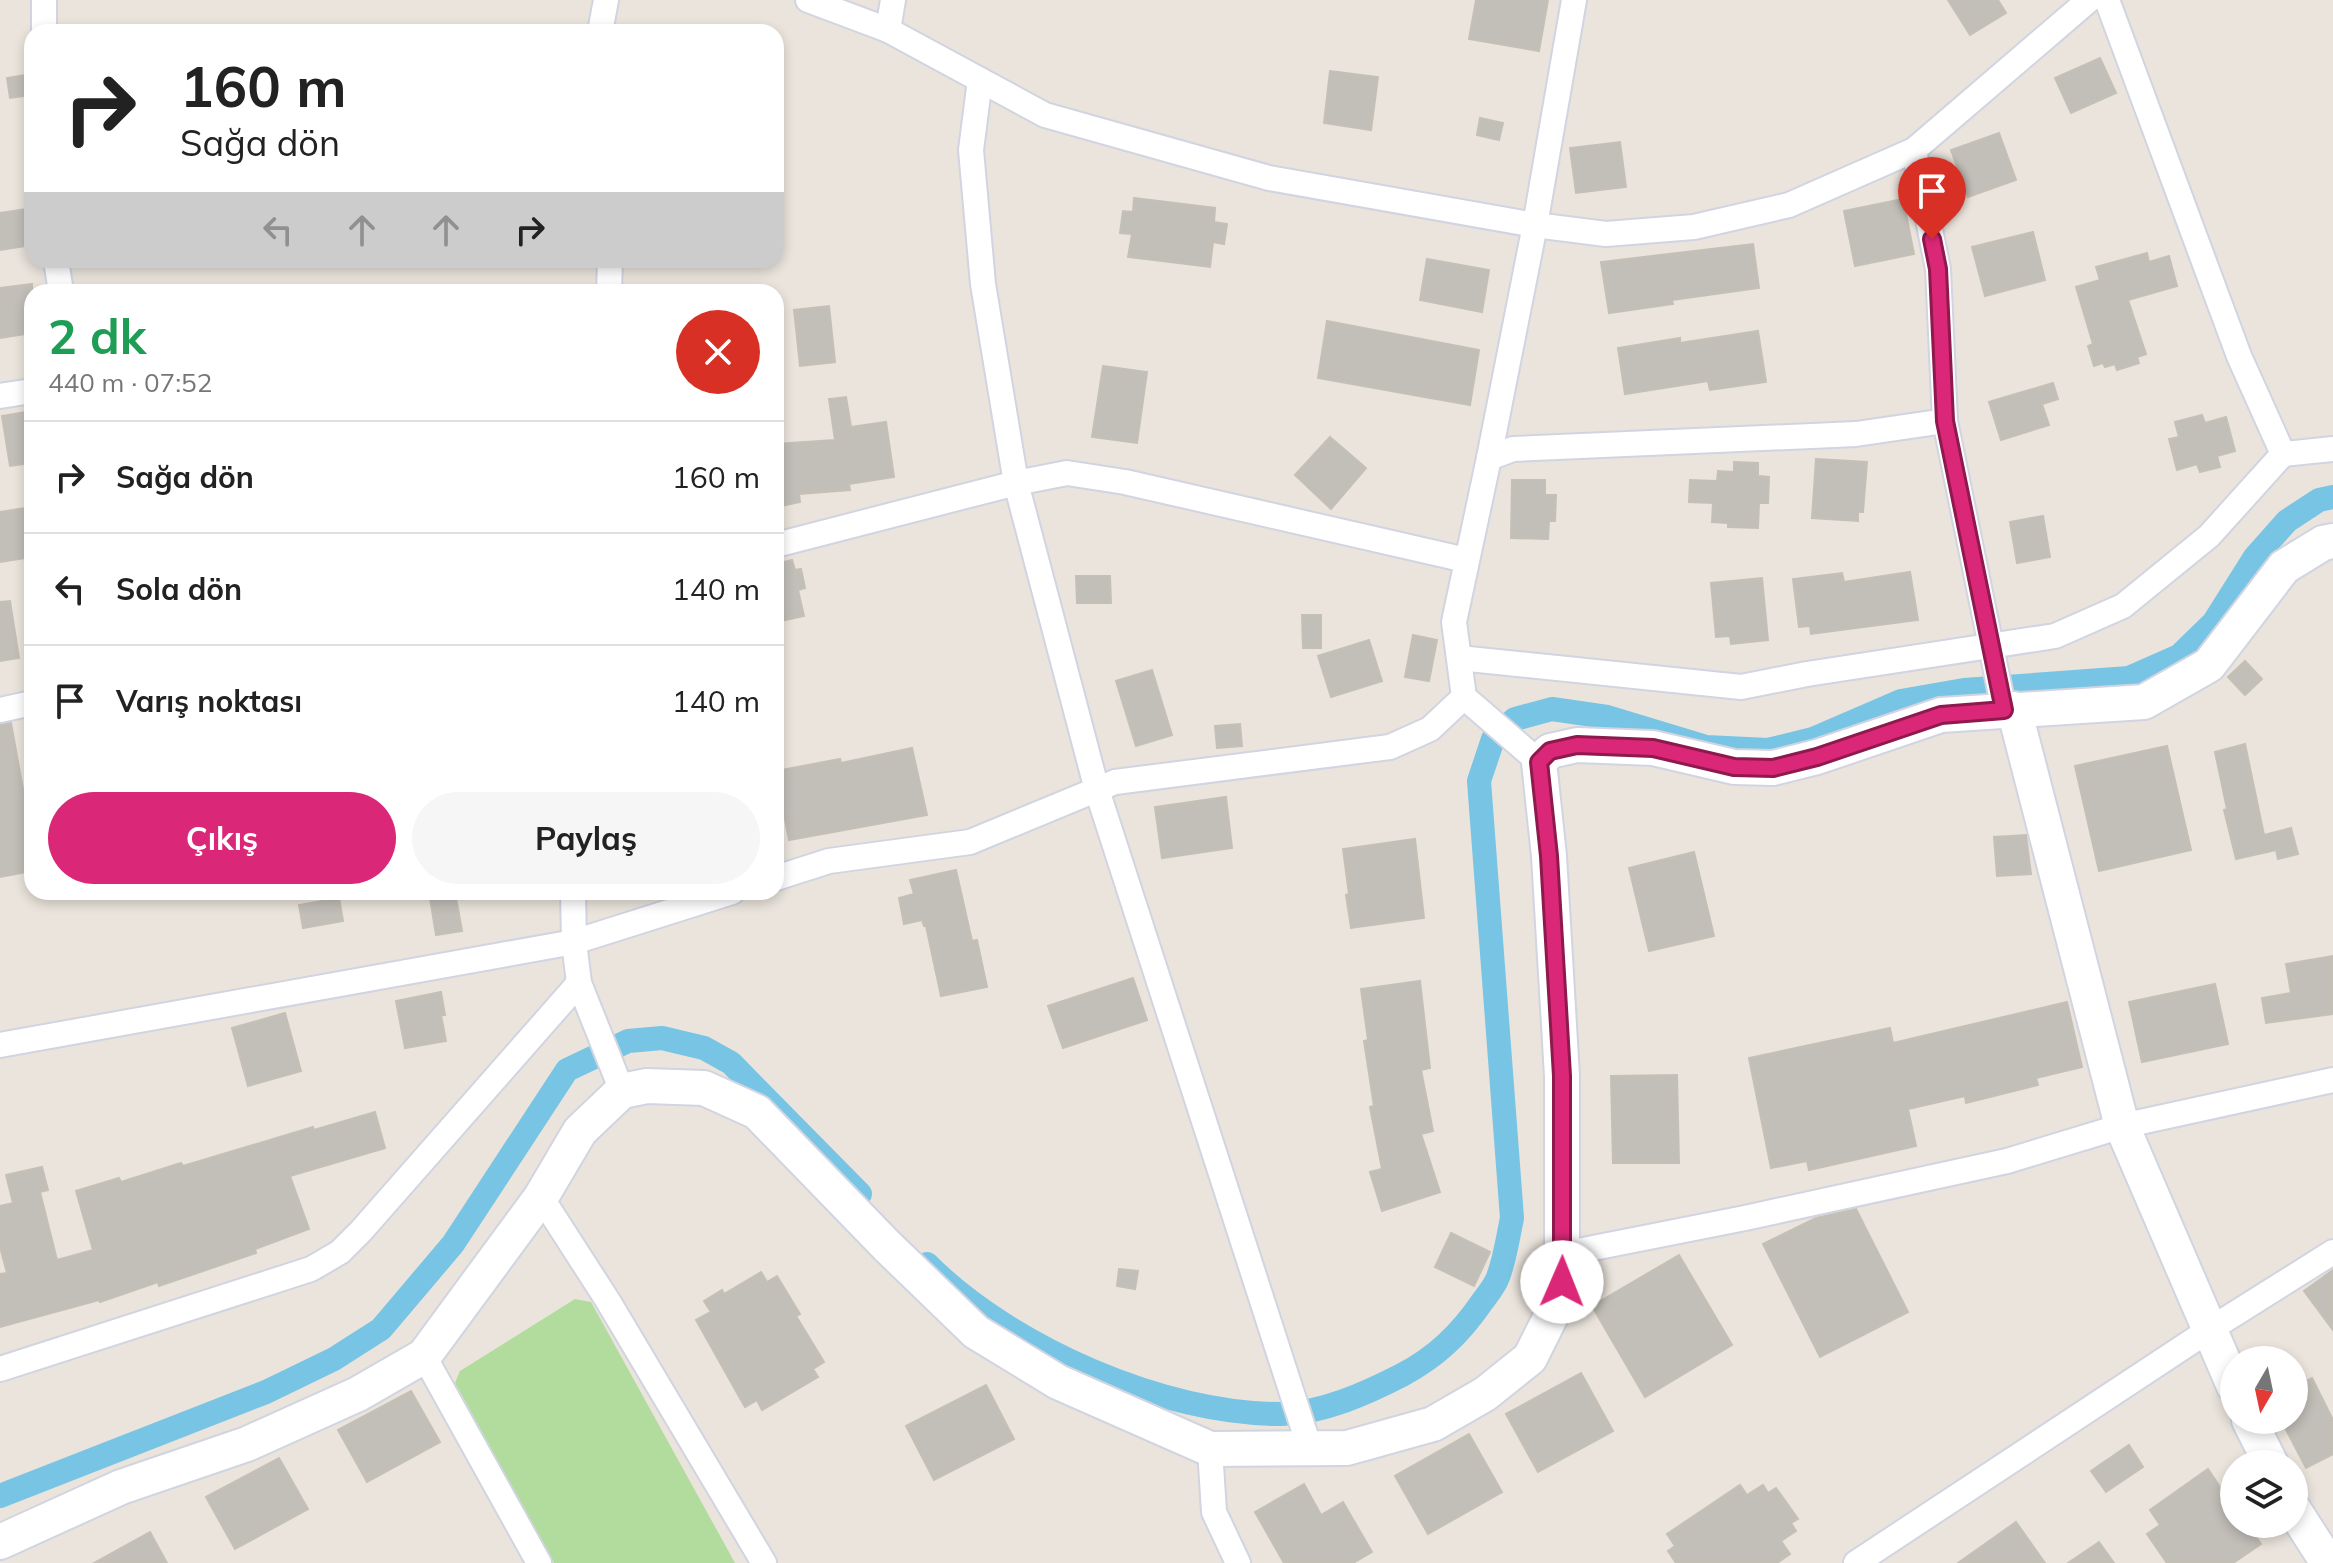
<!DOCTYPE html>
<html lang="tr">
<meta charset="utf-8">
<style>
:root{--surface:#fff;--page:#f6f6f6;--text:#222;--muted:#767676;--line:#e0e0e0;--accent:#db2777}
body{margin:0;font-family:Mulish,sans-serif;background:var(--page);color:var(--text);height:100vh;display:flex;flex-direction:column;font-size:30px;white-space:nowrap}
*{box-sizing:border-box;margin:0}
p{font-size:26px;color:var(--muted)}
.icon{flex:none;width:44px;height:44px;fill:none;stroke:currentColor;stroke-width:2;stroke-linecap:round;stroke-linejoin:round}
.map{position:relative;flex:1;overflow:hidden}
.drawer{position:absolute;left:24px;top:284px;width:760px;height:616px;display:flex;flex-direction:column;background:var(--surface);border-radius:24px;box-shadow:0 4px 12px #0003}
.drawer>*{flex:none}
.hud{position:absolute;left:24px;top:24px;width:760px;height:244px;border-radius:24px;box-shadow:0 4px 12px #0003;background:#fff;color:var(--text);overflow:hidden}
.needle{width:52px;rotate:189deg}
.fabs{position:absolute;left:2220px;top:1346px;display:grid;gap:16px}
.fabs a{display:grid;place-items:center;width:88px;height:88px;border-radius:50%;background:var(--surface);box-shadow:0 4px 12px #0003;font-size:40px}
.pin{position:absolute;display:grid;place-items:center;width:68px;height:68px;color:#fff;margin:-82px -34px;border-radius:50% 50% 50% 0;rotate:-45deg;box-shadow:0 0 8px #0007}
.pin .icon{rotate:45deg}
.me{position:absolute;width:88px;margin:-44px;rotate:1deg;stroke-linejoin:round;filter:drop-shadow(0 0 6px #0008)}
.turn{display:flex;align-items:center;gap:28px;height:168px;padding:0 24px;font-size:36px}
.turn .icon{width:104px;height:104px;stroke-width:2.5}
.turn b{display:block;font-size:56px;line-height:68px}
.lanes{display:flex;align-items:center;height:76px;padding:0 24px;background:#0003;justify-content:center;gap:40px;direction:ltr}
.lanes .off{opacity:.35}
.round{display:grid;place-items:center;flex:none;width:84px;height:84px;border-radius:42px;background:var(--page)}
.summary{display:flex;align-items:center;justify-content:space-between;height:136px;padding:0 24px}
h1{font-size:48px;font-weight:700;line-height:60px;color:#1e9e55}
.action{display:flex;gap:16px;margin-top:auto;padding:16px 24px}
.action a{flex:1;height:92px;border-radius:48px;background:var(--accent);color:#fff;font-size:32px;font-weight:700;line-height:92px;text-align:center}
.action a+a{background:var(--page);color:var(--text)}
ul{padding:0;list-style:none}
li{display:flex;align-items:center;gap:24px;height:112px;padding:0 24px;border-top:2px solid var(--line)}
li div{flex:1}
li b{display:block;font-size:30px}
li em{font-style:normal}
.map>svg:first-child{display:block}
</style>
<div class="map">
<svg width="2333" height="1563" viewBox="0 0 2333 1563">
<rect width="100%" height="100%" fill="#eae4dc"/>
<path fill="#b1dc9d" d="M575 1299 591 1302 735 1563H554L455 1383 460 1371Z"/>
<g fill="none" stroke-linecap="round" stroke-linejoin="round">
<g stroke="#77c4e4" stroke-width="24">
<path d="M927 1264C1010 1347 1164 1415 1282 1414 1323 1413 1367 1393 1402 1375 1436 1357 1460 1334 1482 1302 1487 1295 1495 1286 1498 1277 1505 1259 1508 1237 1512 1218L1479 781 1493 739 1515 719 1552 709 1607 717 1706 747 1768 750 1813 739 1901 701 1964 690 2129 678 2179 656 2214 622 2255 557 2287 521 2319 500 2333 497"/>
<path d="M0 1496 266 1392 334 1359 381 1329 453 1244 567 1070 628 1041 662 1038 704 1048 731 1063 860 1194"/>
</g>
</g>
<g fill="#c2beb8" stroke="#c5c0b6" stroke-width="2">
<path d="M1476 0H1548L1539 51 1469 39Z"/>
<path d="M1948 0H1998L2006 13 1970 35Z"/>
<path d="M2100 58 2116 93 2071 113 2055 78Z"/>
<path d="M1330 71 1378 77 1371 130 1324 123Z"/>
<path d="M32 74V95L10 98 7 78Z"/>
<path d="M1480 118 1503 123 1499 140 1477 135Z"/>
<path d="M1999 133 2016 180 1968 197 1951 150Z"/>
<path d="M1620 142 1626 187 1576 193 1570 148Z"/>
<path d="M1134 198 1215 208 1214 222 1227 224 1224 244 1213 242 1210 267 1128 257 1132 234 1120 233 1123 211 1133 212Z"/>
<path d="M1903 199 1914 254 1855 266 1844 211Z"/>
<path d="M27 209 32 245 0 250V213Z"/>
<path d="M2033 232 2045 280 1985 296 1972 247Z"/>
<path d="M1753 244 1759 288 1672 300 1673 304 1609 313 1601 262Z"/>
<path d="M2147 253 2149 262 2169 256 2177 286 2128 300 2146 354 2137 357 2139 363 2117 370 2115 364 2105 367 2103 363 2094 366 2088 346 2093 344 2076 287 2100 280 2096 267Z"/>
<path d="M1427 259 1489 270 1482 312 1420 300Z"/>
<path d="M32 284V333L0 338V288Z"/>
<path d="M829 306 835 362 800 366 794 310Z"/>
<path d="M1327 321 1479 350 1470 405 1318 378Z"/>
<path d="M1758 331 1766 382 1710 390 1708 381 1625 394 1618 348 1680 338V343Z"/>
<path d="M1103 366 1147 372 1137 443 1092 437Z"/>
<path d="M2053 383 2058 399 2042 404 2049 425 2001 440 1989 402Z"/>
<path d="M846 397 851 427 886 422 894 477 849 484 850 490 799 494 800 502 776 507V444L835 440 829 399Z"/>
<path d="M32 411V463L10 466 2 416Z"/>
<path d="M2202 415 2205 423 2226 417 2235 451 2217 456 2220 467 2200 472 2197 464 2177 470 2169 439 2179 437 2175 422Z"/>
<path d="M1330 437 1366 468 1331 509 1295 475Z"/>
<path d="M1816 459 1867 462 1863 512H1858V521L1812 518Z"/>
<path d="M1734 462 1758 463V476L1769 477 1768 503H1759L1758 528 1728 527V523L1712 522 1713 503 1689 502 1690 480 1717 481 1718 471 1734 472Z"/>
<path d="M1512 480H1545V495H1556L1555 521H1549L1548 539 1511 538Z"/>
<path d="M32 507V557L0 562V512Z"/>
<path d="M2043 516 2050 557 2017 563 2010 522Z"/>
<path d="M792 560 795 570 801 569 805 588 798 590 804 616 776 622V564Z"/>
<path d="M1910 572 1918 620 1811 634 1810 626 1799 627 1793 579 1842 573 1844 582Z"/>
<path d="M1076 576H1110L1111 603H1077Z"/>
<path d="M1762 578 1768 640 1731 644 1730 636 1716 637 1711 583Z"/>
<path d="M10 601 19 658 0 661V602Z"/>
<path d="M1302 615H1321V648H1303Z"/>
<path d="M1413 635 1437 640 1429 681 1405 677Z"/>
<path d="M1369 640 1382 681 1331 697 1318 656Z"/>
<path d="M2245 661 2262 679 2245 695 2228 677Z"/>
<path d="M1152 670 1172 735 1136 746 1116 681Z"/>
<path d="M11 723 32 839V871L0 877V725Z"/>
<path d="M1240 724 1242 746 1217 748 1215 726Z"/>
<path d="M2245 744 2264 835 2291 828 2298 854 2278 859 2276 850 2236 859 2224 810 2227 809 2215 752Z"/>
<path d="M2167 746 2191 850 2099 871 2075 766Z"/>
<path d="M912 748 927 815 789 840 776 771 840 759 841 763Z"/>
<path d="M1226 797 1232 848 1162 858 1155 807Z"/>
<path d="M2026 835 2031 874 1997 876 1994 837Z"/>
<path d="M1415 839 1424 918 1351 928 1346 895 1349 894 1343 849Z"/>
<path d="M1694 852 1714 936 1649 951 1629 868Z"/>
<path d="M956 870 972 941 977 940 987 987 941 996 926 926H924L922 920 904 924 899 898 914 894 910 880Z"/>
<path d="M429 892H455L462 931 436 935Z"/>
<path d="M339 898 343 921 303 928 299 905Z"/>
<path d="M2333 956V1014L2266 1023 2262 998 2291 993 2286 964Z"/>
<path d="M1133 978 1147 1020 1063 1048 1048 1006Z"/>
<path d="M1420 981 1430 1068 1421 1070 1433 1131 1421 1134 1440 1192 1382 1211 1370 1172 1382 1169 1370 1107 1374 1106 1364 1041 1368 1040 1361 989Z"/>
<path d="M2215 984 2228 1044 2142 1062 2129 1002Z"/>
<path d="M441 992 445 1015H441L446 1041 405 1048 396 1001Z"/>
<path d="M2067 1002 2082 1067 2036 1078 2038 1085 1966 1103 1965 1096 1908 1109 1916 1146 1809 1170 1807 1161 1771 1168 1749 1058 1890 1028 1893 1043Z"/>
<path d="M285 1013 301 1071 248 1086 232 1028Z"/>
<path d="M1677 1075 1679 1163H1613L1611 1076Z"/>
<path d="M375 1112 385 1148 290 1176 309 1229 255 1249 256 1253 159 1286 158 1282 100 1302 99 1300 0 1327V1274L7 1273 0 1247V1206L13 1203 6 1175 42 1167 48 1190 40 1192 57 1260 93 1250 76 1191 119 1178 121 1182 181 1163 183 1166 313 1127 314 1130Z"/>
<path d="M1856 1209 1908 1312 1820 1357 1763 1244 1816 1218Z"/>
<path d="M1451 1233 1490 1252 1474 1286 1435 1267Z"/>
<path d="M1679 1255 1732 1345 1645 1397 1592 1306Z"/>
<path d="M1119 1269 1138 1271 1135 1289 1117 1286Z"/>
<path d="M2333 1270V1330L2304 1291Z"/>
<path d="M761 1272 767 1282 777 1276 800 1314 796 1316 824 1362 813 1369 818 1377 762 1410 757 1400 745 1407 696 1320 711 1312 704 1301 722 1290 724 1294Z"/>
<path d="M1581 1373 1613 1431 1538 1472 1506 1414Z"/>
<path d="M2312 1378 2333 1420V1454L2306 1468 2281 1420H2294V1387Z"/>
<path d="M986 1385 1014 1439 934 1480 906 1426Z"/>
<path d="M411 1391 440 1442 367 1482 338 1430Z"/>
<path d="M1469 1434 1502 1492 1428 1534 1395 1476Z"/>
<path d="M2129 1445 2143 1467 2106 1492 2091 1471Z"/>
<path d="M279 1458 308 1509 235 1549 206 1497Z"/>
<path d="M2208 1469 2220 1487 2234 1478V1524H2247L2261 1544 2233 1563H2167L2147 1534 2160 1525 2150 1510Z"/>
<path d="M1304 1484 1321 1515 1343 1502 1372 1552 1353 1563H1284L1255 1512Z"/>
<path d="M1740 1485 1747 1495 1763 1485 1768 1493 1776 1488 1798 1519 1791 1523 1796 1531 1781 1541 1790 1554 1777 1563H1676L1668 1551 1675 1546 1667 1534Z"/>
<path d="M2016 1522 2045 1563H1958Z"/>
<path d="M150 1532 167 1563H94Z"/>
<path d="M2099 1542 2114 1563H2068Z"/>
</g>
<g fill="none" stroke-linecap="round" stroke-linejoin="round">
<g stroke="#d1d4e1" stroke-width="28">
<g id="street">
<path d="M44 0V32"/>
<path d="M808 0 888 30 1045 115 1269 178 1535 225 1606 234 1694 227 1789 205 1914 150 2089 0"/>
<path d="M888 30 893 0"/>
<path d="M600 32 606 0"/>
<path d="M980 80 971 150 983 284 1016 483 1097 790 1310 1449"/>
<path d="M1914 150 1938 269 1945 421 2004 710"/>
<path d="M56 260 61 292"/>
<path d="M609 292 610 260"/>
<path d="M0 396 32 391"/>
<path d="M2283 454 2333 449"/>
<path d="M1489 458 1535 225 1574 0"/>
<path d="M776 545 1016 483 1067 473 1125 482 1466 560"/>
<path d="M1459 658 1741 687 1807 674 2055 636 2123 606 2209 536 2283 454 2239 356 2107 0"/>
<path d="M0 710 32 703"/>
<path d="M1539 762 1464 697 1454 622 1489 458 1513 449 1856 434 1945 421"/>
<path d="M776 878 829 861 970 842 1115 782 1390 747 1430 729 1464 697"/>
<path d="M573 892 574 942 579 983 622 1091"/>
<path d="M0 1045 574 942 732 892"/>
<path d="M541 1197 608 1301 764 1563"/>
<path d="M1563 1254 1745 1218 2007 1161 2122 1126 2333 1080"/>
<path d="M424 1356 539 1563"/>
<path d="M0 1369 311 1269 340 1252 361 1231 579 983"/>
<path d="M1210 1449 1214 1512 1238 1563"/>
<path d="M1856 1563 2209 1330 2333 1252"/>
</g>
</g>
<g stroke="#d1d4e1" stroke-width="38">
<g id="secondary">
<path d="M2014 709 2122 1126 2234 1386"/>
<path d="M2249 1420 2271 1464"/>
<path d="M2294 1510 2328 1563"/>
<path d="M0 1542 121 1487 247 1444 358 1394 424 1356 541 1197 580 1131 622 1091 647 1086 704 1088 757 1112 887 1246 976 1332 1058 1382 1210 1449 1347 1448 1433 1424 1485 1394 1530 1358 1550 1318 1562 1282V1076L1549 856 1539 762 1550 751 1577 745 1653 748 1734 767 1773 768 1817 757 1941 715 2144 702 2209 665 2284 567 2323 543 2333 541"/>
</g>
</g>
<use href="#street" stroke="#fff" stroke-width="24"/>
<use href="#secondary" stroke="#fff" stroke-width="34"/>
</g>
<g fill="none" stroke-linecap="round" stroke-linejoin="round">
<g stroke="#8e194d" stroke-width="20">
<path id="route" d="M1562 1282V1076L1549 856 1539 762 1550 751 1577 745 1653 748 1734 767 1773 768 1817 757 1941 715 2004 710 1945 421 1938 269 1932 239"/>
</g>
<use href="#route" stroke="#db2777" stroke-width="14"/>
</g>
</svg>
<div class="fabs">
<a><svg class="needle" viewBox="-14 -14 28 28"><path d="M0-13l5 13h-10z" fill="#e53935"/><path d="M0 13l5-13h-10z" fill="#767676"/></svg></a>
<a><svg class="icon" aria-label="layers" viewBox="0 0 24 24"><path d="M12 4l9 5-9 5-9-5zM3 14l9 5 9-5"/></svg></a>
</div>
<div class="pin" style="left:1932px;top:239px;background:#d93025"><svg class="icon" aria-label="arrive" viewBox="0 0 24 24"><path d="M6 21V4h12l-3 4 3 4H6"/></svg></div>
<svg class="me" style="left:1562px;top:1282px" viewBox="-20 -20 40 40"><circle r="19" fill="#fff"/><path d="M0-13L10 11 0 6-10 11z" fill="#db2777"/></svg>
<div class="hud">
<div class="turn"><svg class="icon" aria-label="right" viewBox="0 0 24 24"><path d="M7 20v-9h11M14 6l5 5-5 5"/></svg><div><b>160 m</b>Sağa dön</div></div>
<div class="lanes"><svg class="icon off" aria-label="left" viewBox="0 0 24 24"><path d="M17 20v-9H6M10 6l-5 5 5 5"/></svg><svg class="icon off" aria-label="ahead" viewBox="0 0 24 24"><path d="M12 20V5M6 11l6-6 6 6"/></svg><svg class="icon off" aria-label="ahead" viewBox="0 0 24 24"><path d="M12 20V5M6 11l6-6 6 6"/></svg><svg class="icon" aria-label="right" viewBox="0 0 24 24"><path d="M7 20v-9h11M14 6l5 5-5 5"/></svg></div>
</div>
<section class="drawer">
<div class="summary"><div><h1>2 dk</h1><p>440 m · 07:52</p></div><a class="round" style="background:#d93025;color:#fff"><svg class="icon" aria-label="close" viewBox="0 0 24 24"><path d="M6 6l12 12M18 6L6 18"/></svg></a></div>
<ul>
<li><svg class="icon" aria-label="right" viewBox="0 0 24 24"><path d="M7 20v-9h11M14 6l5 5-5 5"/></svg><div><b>Sağa dön</b></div><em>160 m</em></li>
<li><svg class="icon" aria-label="left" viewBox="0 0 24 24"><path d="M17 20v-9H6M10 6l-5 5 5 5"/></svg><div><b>Sola dön</b></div><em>140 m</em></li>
<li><svg class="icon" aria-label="arrive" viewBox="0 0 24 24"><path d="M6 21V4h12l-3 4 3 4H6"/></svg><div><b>Varış noktası</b></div><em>140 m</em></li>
</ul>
<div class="action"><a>Çıkış</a><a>Paylaş</a></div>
</section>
</div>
